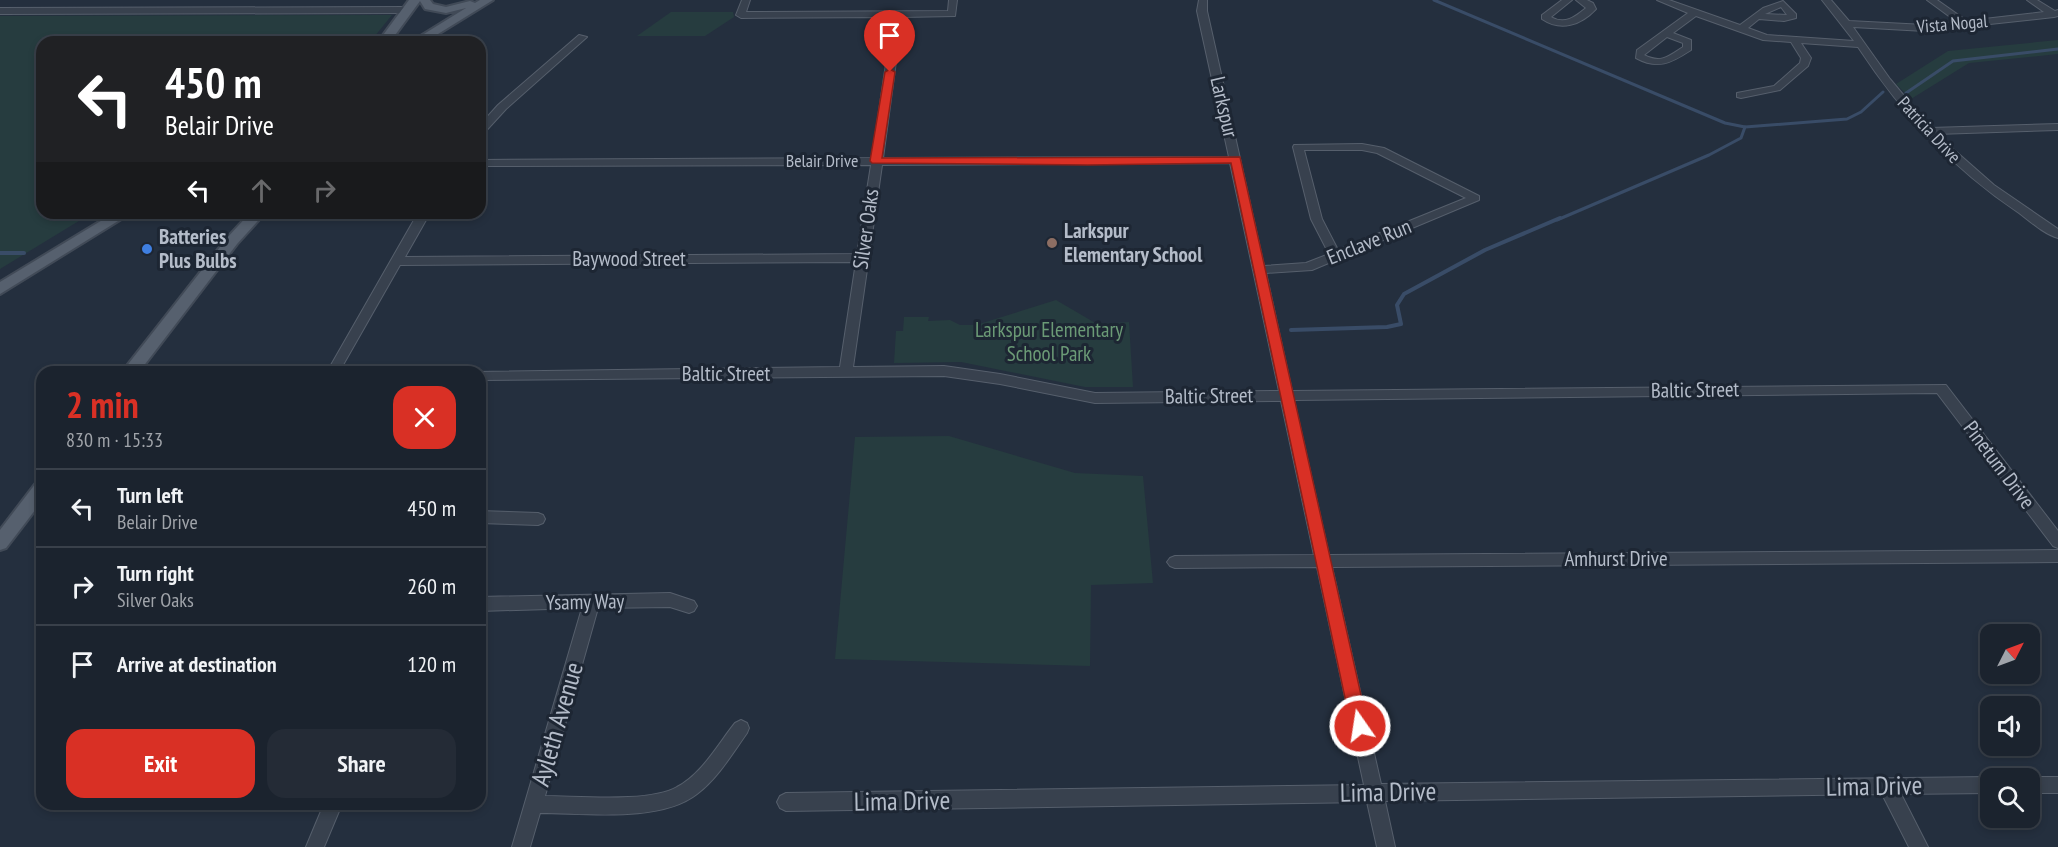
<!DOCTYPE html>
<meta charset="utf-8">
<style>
:root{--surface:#1b232e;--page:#242b36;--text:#f1f3f6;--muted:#a0a4aa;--line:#39404a;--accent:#d93025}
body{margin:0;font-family:"PT Sans Narrow",sans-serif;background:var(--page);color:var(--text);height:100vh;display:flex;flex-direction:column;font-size:22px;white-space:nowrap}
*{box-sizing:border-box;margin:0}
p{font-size:20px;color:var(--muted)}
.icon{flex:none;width:33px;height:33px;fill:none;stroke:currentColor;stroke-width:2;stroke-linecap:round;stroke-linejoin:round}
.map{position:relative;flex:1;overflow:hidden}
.side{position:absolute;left:36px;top:366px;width:450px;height:444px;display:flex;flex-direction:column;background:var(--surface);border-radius:18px;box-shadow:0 3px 9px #0003,0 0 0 2px var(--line)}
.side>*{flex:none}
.guide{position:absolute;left:36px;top:36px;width:450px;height:183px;border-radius:18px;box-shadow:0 3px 9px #0003,0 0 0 2px var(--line);background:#202124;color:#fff;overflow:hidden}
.needle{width:39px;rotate:48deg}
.fabs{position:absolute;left:1980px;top:624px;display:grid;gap:12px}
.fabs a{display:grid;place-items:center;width:60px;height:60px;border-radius:12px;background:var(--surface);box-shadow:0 3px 9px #0003,0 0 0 2px var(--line);font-size:30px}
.pin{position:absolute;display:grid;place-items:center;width:51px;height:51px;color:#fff;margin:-62px -26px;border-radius:50% 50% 50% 0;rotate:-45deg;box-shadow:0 0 6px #0007}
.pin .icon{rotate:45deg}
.me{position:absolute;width:66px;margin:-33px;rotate:347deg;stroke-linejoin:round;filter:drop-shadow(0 0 4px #0008)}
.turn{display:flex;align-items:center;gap:21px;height:126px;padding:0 30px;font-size:27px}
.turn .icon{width:78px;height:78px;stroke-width:2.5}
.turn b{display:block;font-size:42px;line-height:51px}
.lanes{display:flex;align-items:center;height:57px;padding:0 30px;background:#0003;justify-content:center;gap:30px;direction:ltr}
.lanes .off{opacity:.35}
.round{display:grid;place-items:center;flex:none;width:63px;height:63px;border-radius:18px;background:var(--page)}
.summary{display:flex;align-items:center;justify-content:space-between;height:102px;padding:0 30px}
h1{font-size:36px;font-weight:800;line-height:45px;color:var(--accent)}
.action{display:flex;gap:12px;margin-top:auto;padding:12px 30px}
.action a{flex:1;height:69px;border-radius:18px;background:var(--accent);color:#fff;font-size:24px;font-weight:800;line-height:69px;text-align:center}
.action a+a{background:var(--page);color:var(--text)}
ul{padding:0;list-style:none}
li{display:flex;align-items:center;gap:18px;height:78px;padding:0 30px;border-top:2px solid var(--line)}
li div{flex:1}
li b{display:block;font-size:22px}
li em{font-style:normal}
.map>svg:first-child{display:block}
</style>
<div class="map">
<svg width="2058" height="847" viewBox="0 0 2058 847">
<rect width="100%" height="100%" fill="#242f3e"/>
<g fill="#263c3f">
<path d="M671 12H733L734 17 705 36H637Z"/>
<path d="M392 15 370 42H42V213H92L0 269V16Z"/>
<path d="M2058 40V54L1969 63 1911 99 1896 84 1948 51Z"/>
<path d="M1056 300 1097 324 1129 322 1133 387H1085L961 362 894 363 896 331H903L904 317H929L928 321 950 320 960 325H976Z"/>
<path d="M949 436 1075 473 1143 476 1153 583 1091 585 1090 666 835 659 855 437Z"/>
</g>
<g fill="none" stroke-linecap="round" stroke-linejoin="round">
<g stroke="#394c67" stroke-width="3">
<path d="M1434 0 1725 123 1745 127 1847 119 1861 112 1883 92"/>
<path d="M1906 93 1953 61 2058 49"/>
<path d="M1557 220 1709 155 1741 138 1745 127"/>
</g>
<g stroke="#394c67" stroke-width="4">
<path d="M0 253H24"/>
<path d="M1291 330 1387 327 1401 324 1397 305 1404 294 1485 250 1560 218"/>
</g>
<g stroke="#565f6c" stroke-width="2">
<g id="minor">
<path d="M742 0H750L746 12 948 11 949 0H957L955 16 902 17 883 158 1229 157 1197 11 1199 0H1207V11L1264 266 1306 263 1329 254 1311 219 1293 147 1294 145 1362 144 1384 148 1479 196V200L1312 270 1266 273 1292 391 1946 385 2058 531V548L2053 546 1937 393 1294 400 1329 555 2058 550V562L1332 567 1381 784 1990 777 1995 778H1990V793L1901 794 1928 847H1909L1882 794 1385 801 1395 847H1377L1367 802 786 811 780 808 777 802 780 796 786 793 1364 785 1317 567 1175 568 1170 566 1167 562 1170 558 1175 556 1314 555 1281 401 1095 403 1000 384 944 376 480 380V372H475L840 367 856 262 400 265 339 372H327L418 213H430L405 257 857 254 871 165 480 166V160L872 158 893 17 741 18 736 15ZM1304 150H1362L1377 153 1466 198 1338 250 1322 219ZM1230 163 1279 391 1095 393 1000 374 944 366 853 367 882 165Z"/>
<path d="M1562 0H1572L1551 17C1565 25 1575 17 1586 8L1576 0H1587L1593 3 1596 9C1581 25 1561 32 1542 19V15Z"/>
<path d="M1657 0H1669L1740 25 1763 8 1783 1 1796 14V18L1784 21 1759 19 1748 28 1767 35 1854 41 1822 0H1831L1849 21 1925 25 1957 22 1927 0H1937L1967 21 2044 12 2027 0H2037L2055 11 2058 10V16L2054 17 1925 31 1853 27 1890 79 1931 128 2058 124V130L1936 134 1994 185 2058 229V238C2044 234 2031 222 2019 213 1951 167 1903 115 1858 47L1801 43 1811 58 1808 66 1780 90 1741 98 1737 97V93L1774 86 1800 63 1801 58 1791 42 1763 40 1696 16 1673 33 1691 40V50C1671 63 1658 70 1636 58L1637 50 1688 13ZM1781 7 1787 15 1765 14ZM1667 37 1683 43V47C1669 56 1661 64 1644 55Z"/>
<path d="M0 8 408 7 413 10 408 13 0 14Z"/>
<path d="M579 35 587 37 506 109 484 133 480 134V125L498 105Z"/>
<path d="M480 511 538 513 543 515 545 519 543 523 538 525 480 523Z"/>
<path d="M670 593 694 601 697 606 694 611 689 613 670 607 598 608 545 796C578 796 649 803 677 787 702 774 718 744 735 723L741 720 747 723 749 728 747 733C732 754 718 778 697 794 660 823 585 813 540 813L530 847H512L582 608 480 611V597Z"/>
<path d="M2030 777H2058V793H2030V778H2025Z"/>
<path d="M324 804H342L324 847H306Z"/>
</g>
</g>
<g stroke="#414a57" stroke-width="4">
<g id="major">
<path d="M409 0H430L433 4 446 7 470 1 475 3 480 0H493L425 42H411L466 8 446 13 425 9 420 1 390 42H378Z"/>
<path d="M114 213H131L0 294V282Z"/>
<path d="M250 213H265L237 244 139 372H122L227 238Z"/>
<path d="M42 481V501L6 548 0 550V530L36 483Z"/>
</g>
</g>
<use href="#minor" fill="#38414e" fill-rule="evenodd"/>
<use href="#major" fill="#56606e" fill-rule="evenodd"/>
</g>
<path fill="#d93025" stroke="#8d1f18" stroke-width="1.5" d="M890 69 895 72 882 158 1240 157 1368 726 1366 731 1360 734 1354 731 1351 726 1231 163 1088 165 872 163 870 161 885 72Z"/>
<circle fill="#8d6e63" stroke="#1d2633" stroke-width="2" cx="1052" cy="243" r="6"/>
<circle fill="#3f7fe0" stroke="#1d2633" stroke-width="2" cx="147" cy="249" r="6"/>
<g text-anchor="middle" stroke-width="6" stroke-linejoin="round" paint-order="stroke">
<g font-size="18" fill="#b4bcc9" stroke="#1d2633">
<text transform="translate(1952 24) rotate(-5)" y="6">Vista Nogal</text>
<text transform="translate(1929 130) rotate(47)" y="6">Patricia Drive</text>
<text x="822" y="167">Belair Drive</text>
</g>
<g font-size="21" fill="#b4bcc9" stroke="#1d2633">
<text transform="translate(1224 107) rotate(77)" y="7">Larkspur</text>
<text transform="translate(866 229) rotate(-82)" y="7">Silver Oaks</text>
<text transform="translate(1369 242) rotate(-22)" y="7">Enclave Run</text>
<text x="629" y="266">Baywood Street</text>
<text x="726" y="381">Baltic Street</text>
<text transform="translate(1695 390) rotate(-1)" y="7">Baltic Street</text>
<text transform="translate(1209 396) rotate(-1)" y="7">Baltic Street</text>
<text transform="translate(1999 465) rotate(53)" y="7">Pinetum Drive</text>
<text x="1616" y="566">Amhurst Drive</text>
<text transform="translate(585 602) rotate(-1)" y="7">Ysamy Way</text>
</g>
<g font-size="21" font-weight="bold" fill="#b4bcc9" stroke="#1d2633" text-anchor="start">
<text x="1064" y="238">Larkspur<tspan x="1064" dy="24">Elementary School</tspan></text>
<text x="159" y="244">Batteries<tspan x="159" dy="24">Plus Bulbs</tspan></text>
</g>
<g font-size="21" fill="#6b9a76" stroke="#1d2633">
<text x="1049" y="337">Larkspur Elementary<tspan x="1049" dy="24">School Park</tspan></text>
</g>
<g font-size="26" fill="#b4bcc9" stroke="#1d2633">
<text transform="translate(557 724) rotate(-74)" y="9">Ayleth Avenue</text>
<text transform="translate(1874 786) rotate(-1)" y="9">Lima Drive</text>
<text transform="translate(1388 792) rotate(-1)" y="9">Lima Drive</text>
<text transform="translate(902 801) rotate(-1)" y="9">Lima Drive</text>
</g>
</g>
</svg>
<div class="fabs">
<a><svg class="needle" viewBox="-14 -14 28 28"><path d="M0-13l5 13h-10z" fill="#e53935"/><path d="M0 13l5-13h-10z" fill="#a0a4aa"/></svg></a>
<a><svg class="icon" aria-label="sound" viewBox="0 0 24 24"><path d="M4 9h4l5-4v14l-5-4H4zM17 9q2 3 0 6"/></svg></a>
<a><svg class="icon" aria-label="search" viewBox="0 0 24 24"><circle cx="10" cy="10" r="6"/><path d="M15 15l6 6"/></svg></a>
</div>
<div class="pin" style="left:890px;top:72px;background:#d93025"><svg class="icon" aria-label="arrive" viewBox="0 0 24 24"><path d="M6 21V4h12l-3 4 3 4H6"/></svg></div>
<svg class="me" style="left:1360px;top:726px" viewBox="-20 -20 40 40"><circle r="17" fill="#d93025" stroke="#fff" stroke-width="3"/><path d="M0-11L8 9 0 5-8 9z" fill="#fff"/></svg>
<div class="guide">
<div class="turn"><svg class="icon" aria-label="left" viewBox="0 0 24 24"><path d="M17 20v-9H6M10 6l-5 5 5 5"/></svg><div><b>450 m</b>Belair Drive</div></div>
<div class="lanes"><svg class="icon" aria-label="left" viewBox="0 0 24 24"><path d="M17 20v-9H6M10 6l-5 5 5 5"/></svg><svg class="icon off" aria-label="ahead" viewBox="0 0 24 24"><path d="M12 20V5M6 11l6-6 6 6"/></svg><svg class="icon off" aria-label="right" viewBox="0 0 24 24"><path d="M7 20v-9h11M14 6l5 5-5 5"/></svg></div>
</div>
<section class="side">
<div class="summary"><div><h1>2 min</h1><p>830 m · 15:33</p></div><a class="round" style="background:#d93025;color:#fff"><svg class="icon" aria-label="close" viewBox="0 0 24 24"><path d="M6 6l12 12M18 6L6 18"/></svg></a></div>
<ul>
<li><svg class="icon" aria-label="left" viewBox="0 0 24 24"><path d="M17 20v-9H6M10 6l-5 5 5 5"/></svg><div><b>Turn left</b><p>Belair Drive</p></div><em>450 m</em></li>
<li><svg class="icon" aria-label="right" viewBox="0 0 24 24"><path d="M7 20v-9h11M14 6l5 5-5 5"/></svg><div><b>Turn right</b><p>Silver Oaks</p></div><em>260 m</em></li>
<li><svg class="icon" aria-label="arrive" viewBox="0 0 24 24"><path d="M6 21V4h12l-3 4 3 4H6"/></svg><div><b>Arrive at destination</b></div><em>120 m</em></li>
</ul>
<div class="action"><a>Exit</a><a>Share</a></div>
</section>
</div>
